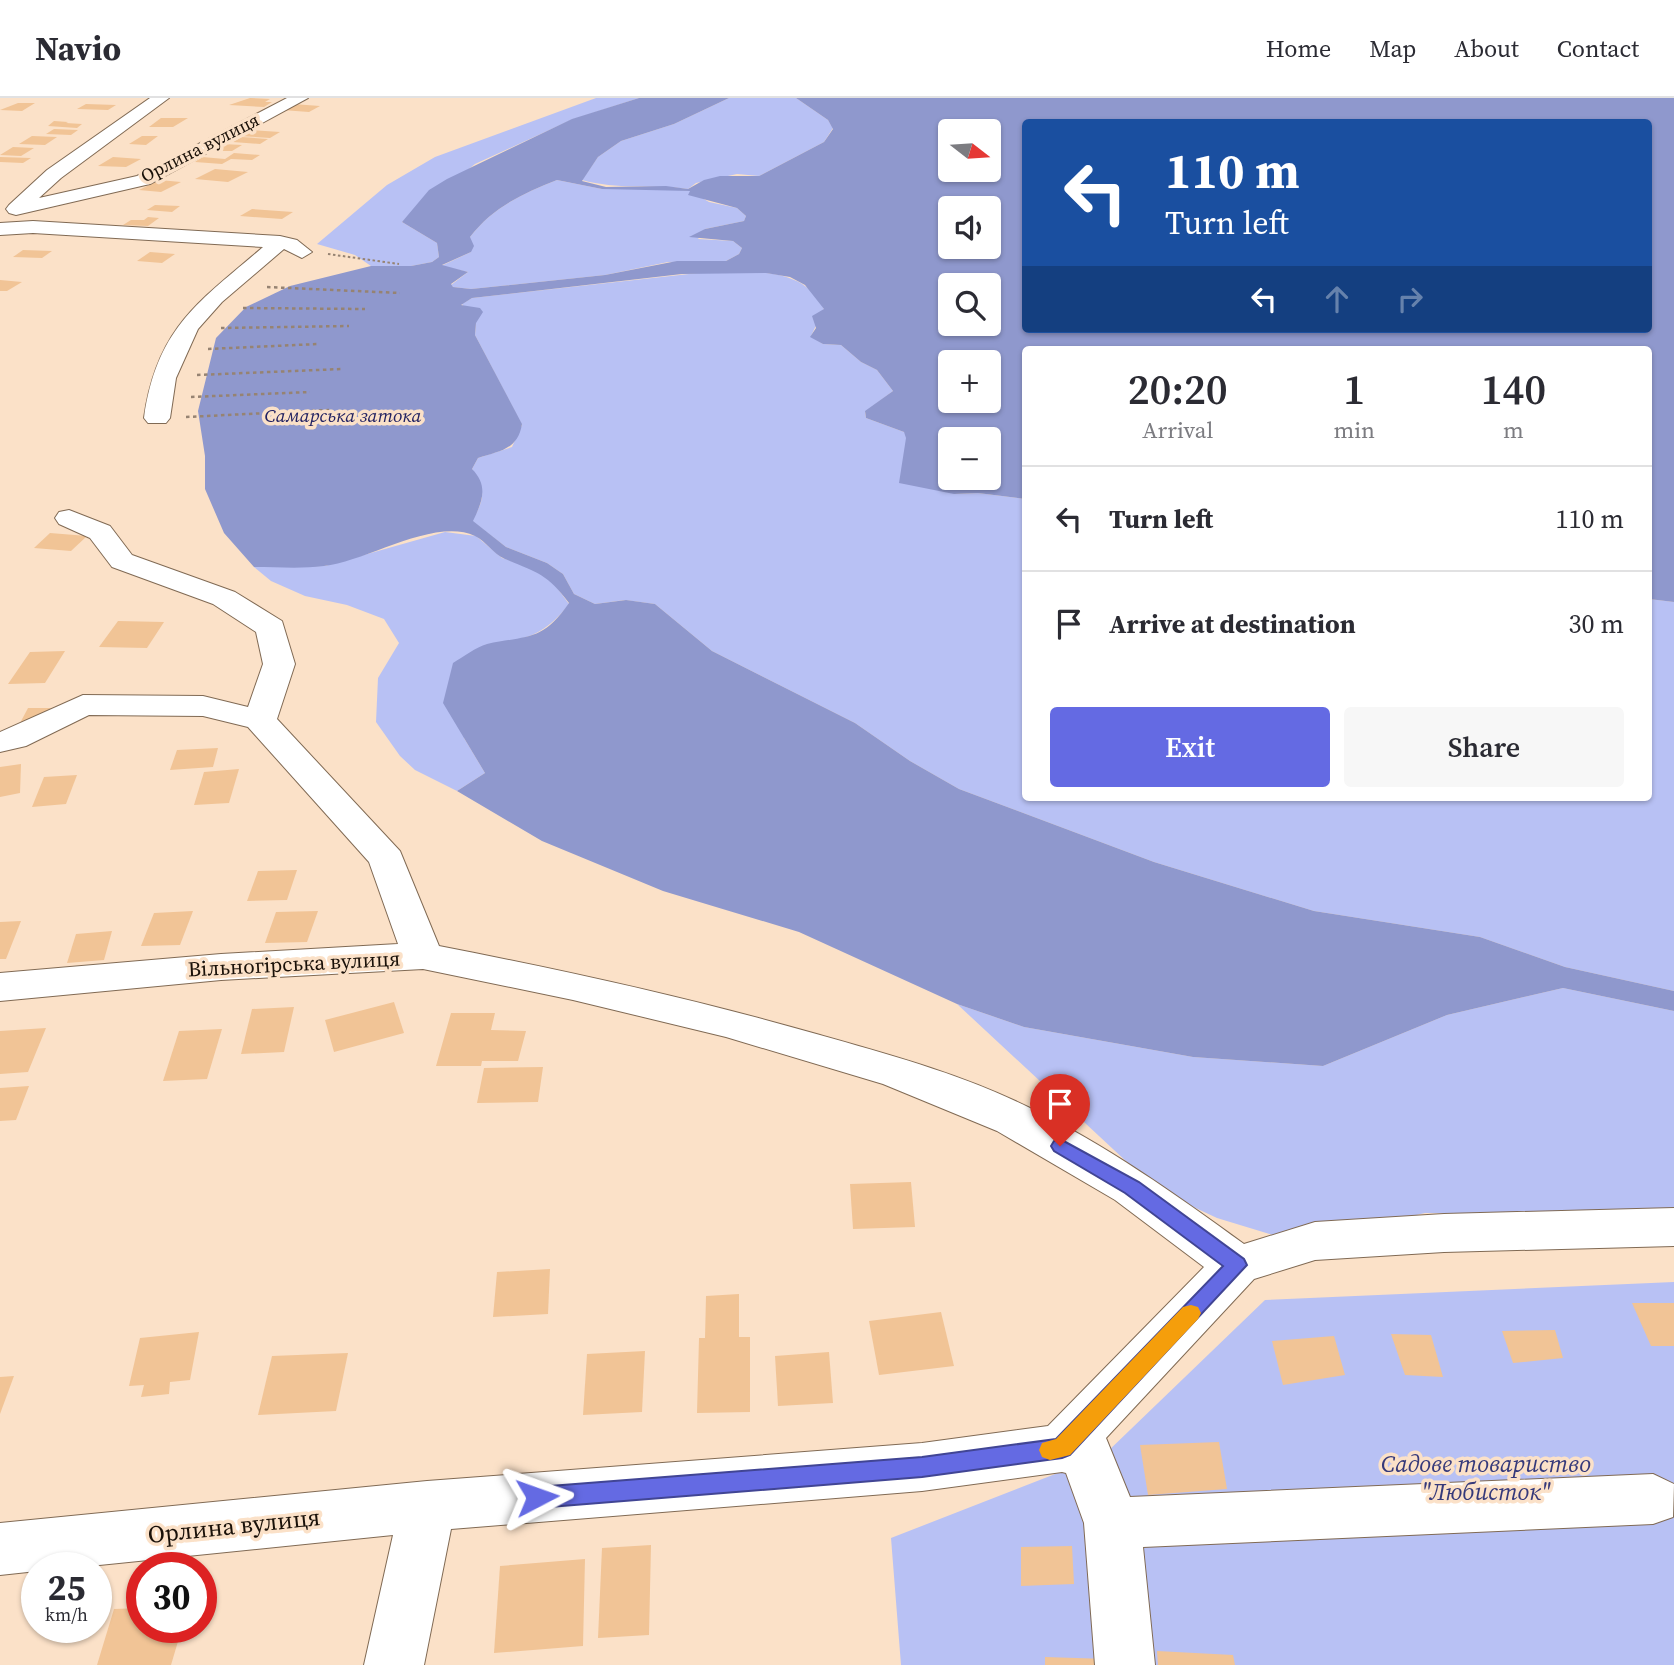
<!DOCTYPE html>
<meta charset="utf-8">
<style>
:root{--surface:#fff;--page:#f7f7f7;--text:#2b2b33;--muted:#7c7c81;--line:#e1e1e2;--accent:#646ae3}
body{margin:0;font-family:"Source Serif 4",serif;background:var(--page);color:var(--text);height:100vh;display:flex;flex-direction:column;font-size:26px;white-space:nowrap}
*{box-sizing:border-box;margin:0}
p{font-size:23px;color:var(--muted)}
.icon{flex:none;width:38px;height:38px;fill:none;stroke:currentColor;stroke-width:2;stroke-linecap:round;stroke-linejoin:round}
.map{position:relative;flex:1;overflow:hidden}
.side{position:absolute;left:1022px;top:248px;width:630px;height:455px;display:flex;flex-direction:column;background:var(--surface);border-radius:7px;box-shadow:0 2px 5px #0004}
.side>*{flex:none}
.hud{position:absolute;left:1022px;top:21px;width:630px;height:214px;border-radius:7px;box-shadow:0 2px 5px #0004;background:#1a4fa0;color:#fff;overflow:hidden}
.needle{width:46px;rotate:107deg}
.buttons{position:absolute;left:938px;top:21px;display:grid;gap:14px}
.buttons a{display:grid;place-items:center;width:63px;height:63px;border-radius:7px;background:var(--surface);box-shadow:0 2px 5px #0004;font-size:35px}
.speed{position:absolute;left:21px;top:1454px;display:flex;gap:14px;font-size:35px;font-weight:700;text-align:center}
.speed>*{display:grid;place-content:center;width:91px;height:91px;border-radius:50%;background:var(--surface);box-shadow:0 2px 5px #0004;line-height:1}
.speed small{font-size:18px;font-weight:400}
.speed .limit{border:10px solid #d22;background:#fff;color:#111}
.pin{position:absolute;display:grid;place-items:center;width:60px;height:60px;color:#fff;margin:-72px -30px;border-radius:50% 50% 50% 0;rotate:-45deg;box-shadow:0 0 7px #0007}
.pin .icon{rotate:45deg}
.me{position:absolute;width:77px;margin:-38px;rotate:86deg;stroke-linejoin:round;filter:drop-shadow(0 0 5px #0008)}
.turn{display:flex;align-items:center;gap:24px;height:147px;padding:0 28px;font-size:32px}
.turn .icon{width:91px;height:91px;stroke-width:2.5}
.turn b{display:block;font-size:49px;line-height:60px}
.lanes{display:flex;align-items:center;height:66px;padding:0 28px;background:#0003;justify-content:center;gap:35px;direction:ltr}
.lanes .off{opacity:.35}
.eta{display:flex;justify-content:space-evenly;align-items:center;height:119px;text-align:center}
.eta b{font-size:42px;font-weight:600;line-height:49px}
.button{display:flex;gap:14px;margin-top:auto;padding:14px 28px}
.button a{flex:1;height:80px;border-radius:7px;background:var(--accent);color:#fff;font-size:28px;font-weight:600;line-height:80px;text-align:center}
.button a+a{background:var(--page);color:var(--text)}
ul{padding:0;list-style:none}
li{display:flex;align-items:center;gap:21px;height:105px;padding:0 28px;border-top:2px solid var(--line)}
li div{flex:1}
li b{display:block;font-size:26px}
li em{font-style:normal}
header{display:flex;align-items:center;gap:42px;box-sizing:border-box;height:98px;padding:0 35px;background:var(--surface);border-bottom:2px solid var(--line)}
header strong{font-size:33px}
nav{display:flex;gap:38px;margin-inline-start:auto;font-size:24px}
.map>svg:first-child{display:block}
</style>
<header>
<strong>Navio</strong>
<nav><a>Home</a><a>Map</a><a>About</a><a>Contact</a></nav>
</header>
<div class="map">
<svg width="1674" height="1567" viewBox="0 0 1674 1567">
<rect width="100%" height="100%" fill="#fbe1c8"/>
<g fill="#b8c1f4">
<path d="M596 0H639L571 22 475 66 402 124 437 145 439 159 432 164 411 168 383 170 371 168 355 157 317 146 387 87 435 59Z"/>
<path d="M729 0H796L828 22 833 30 824 44 759 78 737 76 696 85 688 91C652 86 617 92 582 82L598 59 621 43 674 26Z"/>
<path d="M557 82 602 91 664 90 690 93 709 104 737 110 746 118 744 123 705 131 698 141 733 143 742 150 739 156 726 163 668 164 605 177 471 191 453 189 451 187 468 174 441 168 471 154 470 139C493 109 522 96 557 82Z"/>
<path d="M698 175C741 175 802 164 824 211L811 238 823 246 841 247 861 264 877 272 893 293 865 314 866 320 904 334 954 396 978 395 1025 401 1026 700H1648L1649 501 1674 504V893L1565 869 1480 839 1314 813 1154 764 959 691 910 663 855 625 712 553 655 506 625 502 595 506 574 496 563 476 547 465 506 449 472 423C485 400 486 393 472 371L478 360 512 349 522 327 475 237 476 225 462 206 472 200Z"/>
<path d="M445 434 476 438 502 460 530 469 552 483 569 506C543 539 526 541 485 547L464 640 485 675 457 693 415 672 400 658 376 624 378 580 399 545 384 521 347 507 305 498 271 483 254 469 325 468Z"/>
<path d="M1563 890 1674 913V1112L1563 1117 1425 1115 1356 1131 1276 1138 1217 1120 1157 1092 957 906 1024 929 1193 959 1323 968 1447 917Z"/>
<path d="M1674 1184V1567H901L891 1440 1104 1357 1265 1202Z"/>
</g>
<path fill="#8f98cd" fill-rule="evenodd" d="M639 0H729L674 26 621 43 598 59 582 83 606 89 666 88 688 91 704 82 720 78H759L824 44 833 31 828 22 796 0H1674V504L1649 501 1648 252H1026L1025 401 978 395 954 396 899 385 906 340 904 334 866 320 865 313 893 293 877 272 861 264 841 247 823 246 810 239 816 230 812 218 824 211 805 187 790 179 766 175 682 176 472 200 461 207 480 210 483 214 476 225 475 237 522 326C518 352 499 353 478 360L472 371C489 388 482 404 473 423L506 449 547 465 563 476 574 496 595 506 626 502 655 506 712 553 855 625 910 663 959 691 1154 764 1314 813 1480 839 1565 869 1674 893V913L1563 890 1447 917 1323 968 1193 959 1024 929 957 906 799 834 663 793 542 743 457 693 485 675 443 605 453 565C463 559 476 549 487 546 528 537 542 544 569 505 546 475 538 475 505 461 493 456 486 443 475 438 434 419 366 464 324 468 301 471 277 469 254 469L224 435 205 391V358L198 313 216 240 246 209 290 188 371 168H411L432 164 439 159 437 145 402 124 429 92 447 81 572 21ZM1026 24H1648V231H1026ZM950 33H989V72H950ZM557 82 602 91 690 93 688 97 737 110 746 118 744 123 705 131 689 139 733 143 742 150 739 156 726 163H677L605 177 471 191 453 189 451 186 468 174 442 167 471 154 474 148 470 139C493 109 522 96 557 82ZM989 110V149H950V110ZM989 187V226H950V187ZM950 264H989V303H950ZM950 341H989V380H950Z"/>
<g fill="#f1c496">
<path d="M250 0 270 1 265 4H272L264 9 229 7Z"/>
<path d="M18 5H35L22 13 0 12Z"/>
<path d="M86 6 116 7 108 12 77 11Z"/>
<path d="M293 6 320 8 309 14 282 12Z"/>
<path d="M161 20H188L173 29H149Z"/>
<path d="M54 23 68 24 66 25 82 26 77 30 48 28Z"/>
<path d="M54 31 78 32 71 37 46 36Z"/>
<path d="M249 32 280 34 270 40 239 38Z"/>
<path d="M32 38 57 39 45 47 19 46Z"/>
<path d="M142 38H158L146 47 129 46Z"/>
<path d="M242 39 268 41 260 46 233 44Z"/>
<path d="M223 46 242 47 232 53H216Z"/>
<path d="M13 49 34 50 21 58 0 57Z"/>
<path d="M234 55 260 57 252 62 231 61 222 66 195 64 202 59 225 61Z"/>
<path d="M0 59 31 60 23 65 0 64Z"/>
<path d="M113 59 141 61 126 69 98 68Z"/>
<path d="M215 71 248 74 228 84 195 81Z"/>
<path d="M159 82 181 84 161 94 139 92Z"/>
<path d="M155 107 180 108 172 114 147 112Z"/>
<path d="M252 111 293 114 282 121 240 118Z"/>
<path d="M148 119 159 120 148 128 123 127 131 122H144Z"/>
<path d="M23 152 52 153 42 160 13 159Z"/>
<path d="M150 154 175 156 162 165 137 163Z"/>
<path d="M0 182 22 184 7 193H0Z"/>
<path d="M50 435 87 438 71 453 34 450Z"/>
<path d="M118 523 164 524 147 550 99 549Z"/>
<path d="M65 553 45 585 8 586 30 554Z"/>
<path d="M28 610H51L42 626 19 627Z"/>
<path d="M218 650 213 669 170 672 177 652Z"/>
<path d="M21 666 20 695 0 699V669Z"/>
<path d="M239 671 229 705 194 707 204 674Z"/>
<path d="M77 677 66 706 32 709 44 679Z"/>
<path d="M297 772 287 802 247 803 258 773Z"/>
<path d="M193 813 180 847 141 848 154 815Z"/>
<path d="M318 813 307 844 265 845 276 814Z"/>
<path d="M21 823 6 861H0V824Z"/>
<path d="M112 833 104 862 67 865 76 836Z"/>
<path d="M394 904 404 935 334 954 325 922Z"/>
<path d="M294 909 284 954 241 956 252 911Z"/>
<path d="M451 915H495L491 932 526 933 518 963H482L481 968H436Z"/>
<path d="M46 930 28 974 0 976V933Z"/>
<path d="M222 931 207 981 163 983 179 933Z"/>
<path d="M543 969 538 1004 477 1005 484 970Z"/>
<path d="M29 988 16 1022 0 1023V990Z"/>
<path d="M911 1084 915 1129 853 1131 850 1086Z"/>
<path d="M550 1171 548 1216 493 1219 497 1174Z"/>
<path d="M739 1196V1239H750V1314L697 1315 699 1240H705L706 1198Z"/>
<path d="M1632 1205H1674V1248H1651Z"/>
<path d="M941 1214 954 1268 879 1277 869 1223Z"/>
<path d="M1555 1232 1563 1260 1513 1265 1502 1233Z"/>
<path d="M199 1234 190 1282 170 1284 169 1296 141 1299 144 1287 129 1288 140 1240Z"/>
<path d="M1391 1236 1431 1237 1443 1279 1405 1277Z"/>
<path d="M1334 1238 1345 1277 1283 1287 1272 1243Z"/>
<path d="M645 1253 642 1314 583 1317 587 1256Z"/>
<path d="M829 1254 833 1305 778 1308 775 1258Z"/>
<path d="M348 1255 336 1313 258 1317 272 1258Z"/>
<path d="M14 1278 0 1316V1279Z"/>
<path d="M1219 1344 1227 1391 1148 1397 1140 1347Z"/>
<path d="M651 1447 649 1537 598 1540 602 1450Z"/>
<path d="M1072 1448 1074 1486 1021 1488V1449Z"/>
<path d="M585 1461 583 1548 494 1555 500 1468Z"/>
<path d="M142 1510V1530H182L171 1567H97L114 1511Z"/>
<path d="M1157 1553 1233 1557 1235 1567H1158Z"/>
<path d="M1045 1559 1108 1561 1109 1567H1045Z"/>
</g>
<g fill="none" stroke-linecap="round" stroke-linejoin="round">
<g stroke="#806a54" stroke-width="2">
<g id="minor">
<path d="M150 0H169L61 80 39 100 137 78 287 0H308L150 86 16 117 9 115 6 111 9 107 47 72Z"/>
<path d="M33 123 280 138 297 142 312 154 302 160 284 151 222 204 198 231 176 280 170 320 166 325H148L144 320C157 229 199 204 263 149L33 135 0 137V125Z"/>
<path d="M69 412 110 428 132 457 235 494 282 523 295 566 277 621 400 753 439 848C568 873 695 901 820 937 891 957 964 977 1030 1010 1106 1047 1175 1096 1244 1146L1315 1124 1444 1116 1674 1110V1148L1444 1154 1315 1162 1254 1181 1106 1340 1130 1399 1653 1376 1674 1386 1673 1419 1653 1426 1143 1449 1155 1567H1095L1084 1425 1066 1375 1062 1374 922 1393 451 1431 424 1567H364L393 1437 70 1470H37V1473L0 1477V1425L427 1383 922 1345 1048 1328 1204 1169 1115 1102 997 1033 883 986 726 939 573 902 423 871 221 882 0 903V875L221 856 398 846 369 764 248 629 203 618 89 617 26 648 0 654V634L83 597 203 598 248 609 263 566 256 534 213 506 112 469 90 440 59 426 55 420 59 414Z"/>
</g>
</g>
<path stroke="#968372" stroke-width="2" stroke-dasharray="2.5 2.5" stroke-linecap="butt" d="M328 156 399 166"/>
<g stroke="#968372" stroke-width="2.5" stroke-dasharray="3.5 3.5" stroke-linecap="butt">
<path d="M267 189 400 195"/>
<path d="M243 210 365 211"/>
<path d="M221 230 349 228"/>
<path d="M208 251 318 246"/>
<path d="M197 277 342 271"/>
<path d="M191 299 310 294"/>
<path d="M186 319 329 312"/>
</g>
<use href="#minor" fill="#fff" fill-rule="evenodd"/>
</g>
<path fill="#646ae3" stroke="#414594" stroke-width="2" d="M1060 1041 1139 1084 1244 1161 1247 1167 1070 1357 1062 1360 922 1379 537 1410 528 1407 525 1399 528 1392 537 1389 922 1359 1056 1341 1223 1168 1125 1095 1054 1053 1051 1048 1054 1043Z"/>
<path fill="#f59e0b" d="M1191 1207 1198 1209 1201 1215 1198 1221 1070 1357 1050 1362 1042 1359 1039 1352 1042 1345 1056 1341 1183 1209Z"/>
<g text-anchor="middle" stroke-width="7" stroke-linejoin="round" paint-order="stroke">
<g font-size="18" fill="#191008" stroke="#fbe1c8">
<text transform="translate(200 50) rotate(-27)" y="6">Орлина вулиця</text>
</g>
<g font-size="19" font-style="italic" fill="#222262" stroke="#fbe1c8">
<text x="343" y="324">Самарська затока</text>
</g>
<g font-size="21" fill="#191008" stroke="#fbe1c8">
<text transform="translate(294 866) rotate(-3)" y="7">Вільногірська вулиця</text>
</g>
<g font-size="24" font-style="italic" fill="#35397a" stroke="#fbe1c8">
<text x="1486" y="1374">Садове товариство<tspan x="1486" dy="28">"Любисток"</tspan></text>
</g>
<g font-size="24" fill="#191008" stroke="#fbe1c8">
<text transform="translate(234 1428) rotate(-6)" y="8">Орлина вулиця</text>
</g>
</g>
</svg>
<div class="buttons">
<a><svg class="needle" viewBox="-14 -14 28 28"><path d="M0-13l5 13h-10z" fill="#e53935"/><path d="M0 13l5-13h-10z" fill="#7c7c81"/></svg></a>
<a><svg class="icon" aria-label="sound" viewBox="0 0 24 24"><path d="M4 9h4l5-4v14l-5-4H4zM17 9q2 3 0 6"/></svg></a>
<a><svg class="icon" aria-label="search" viewBox="0 0 24 24"><circle cx="10" cy="10" r="6"/><path d="M15 15l6 6"/></svg></a>
<a>+</a>
<a>−</a>
</div>
<div class="speed"><div>25<small>km/h</small></div><div class="limit">30</div></div>
<div class="pin" style="left:1060px;top:1048px;background:#d93025"><svg class="icon" aria-label="arrive" viewBox="0 0 24 24"><path d="M6 21V4h12l-3 4 3 4H6"/></svg></div>
<svg class="me" style="left:537px;top:1399px" viewBox="-20 -20 40 40"><path d="M0-17L14 15 0 8-14 15z" fill="#646ae3" stroke="#fff" stroke-width="4"/></svg>
<div class="hud">
<div class="turn"><svg class="icon" aria-label="left" viewBox="0 0 24 24"><path d="M17 20v-9H6M10 6l-5 5 5 5"/></svg><div><b>110 m</b>Turn left</div></div>
<div class="lanes"><svg class="icon" aria-label="left" viewBox="0 0 24 24"><path d="M17 20v-9H6M10 6l-5 5 5 5"/></svg><svg class="icon off" aria-label="ahead" viewBox="0 0 24 24"><path d="M12 20V5M6 11l6-6 6 6"/></svg><svg class="icon off" aria-label="right" viewBox="0 0 24 24"><path d="M7 20v-9h11M14 6l5 5-5 5"/></svg></div>
</div>
<section class="side">
<div class="eta">
<div><b>20:20</b><p>Arrival</p></div>
<div><b>1</b><p>min</p></div>
<div><b>140</b><p>m</p></div>
</div>
<ul>
<li><svg class="icon" aria-label="left" viewBox="0 0 24 24"><path d="M17 20v-9H6M10 6l-5 5 5 5"/></svg><div><b>Turn left</b></div><em>110 m</em></li>
<li><svg class="icon" aria-label="arrive" viewBox="0 0 24 24"><path d="M6 21V4h12l-3 4 3 4H6"/></svg><div><b>Arrive at destination</b></div><em>30 m</em></li>
</ul>
<div class="button"><a>Exit</a><a>Share</a></div>
</section>
</div>
